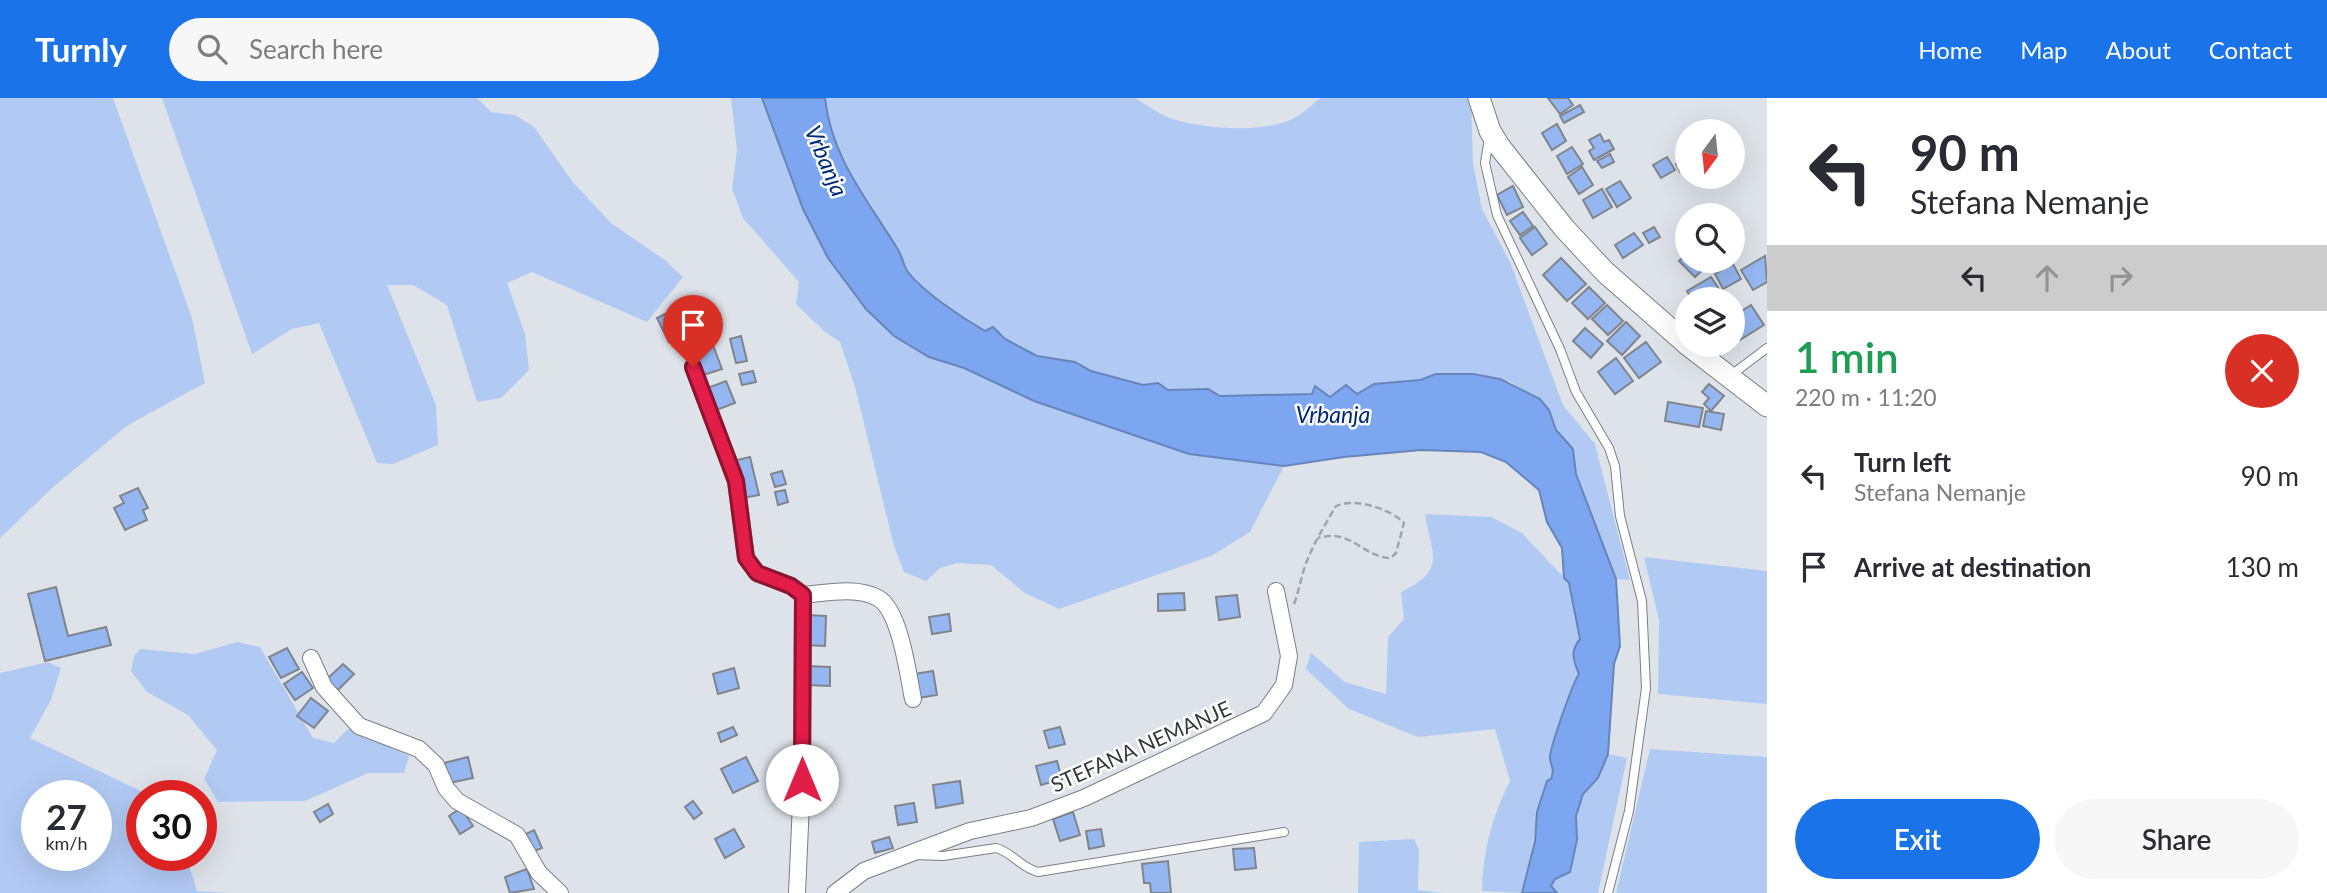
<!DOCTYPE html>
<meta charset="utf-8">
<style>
:root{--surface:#fff;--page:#f7f7f7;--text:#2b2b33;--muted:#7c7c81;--accent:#1a73e8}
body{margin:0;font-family:Lato,sans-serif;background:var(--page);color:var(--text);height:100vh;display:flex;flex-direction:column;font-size:26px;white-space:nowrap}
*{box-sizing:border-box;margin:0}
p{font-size:23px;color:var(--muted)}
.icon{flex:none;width:38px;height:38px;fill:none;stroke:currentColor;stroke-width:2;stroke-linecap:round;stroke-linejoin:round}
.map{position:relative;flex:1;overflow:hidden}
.panel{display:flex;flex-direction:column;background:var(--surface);width:560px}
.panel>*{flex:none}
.hud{background:#fff;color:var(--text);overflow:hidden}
.needle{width:46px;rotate:195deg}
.buttons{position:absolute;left:1675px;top:21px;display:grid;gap:14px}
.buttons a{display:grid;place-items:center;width:70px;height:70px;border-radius:50%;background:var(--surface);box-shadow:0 7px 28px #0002;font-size:35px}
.speed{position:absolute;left:21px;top:682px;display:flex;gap:14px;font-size:35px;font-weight:700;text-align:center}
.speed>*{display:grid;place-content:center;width:91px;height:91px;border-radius:50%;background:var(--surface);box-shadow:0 7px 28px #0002;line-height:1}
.speed small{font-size:18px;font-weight:400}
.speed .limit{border:10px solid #d22;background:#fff;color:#111}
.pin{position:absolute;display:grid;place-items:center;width:60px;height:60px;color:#fff;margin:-72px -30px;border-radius:50% 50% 50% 0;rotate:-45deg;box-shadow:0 0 7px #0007}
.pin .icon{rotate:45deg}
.me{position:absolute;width:77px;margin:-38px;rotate:0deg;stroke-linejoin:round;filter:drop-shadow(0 0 5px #0008)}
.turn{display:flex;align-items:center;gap:24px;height:147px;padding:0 28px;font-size:32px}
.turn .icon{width:91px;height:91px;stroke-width:2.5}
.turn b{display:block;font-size:49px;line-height:60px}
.lanes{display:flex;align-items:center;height:66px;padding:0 28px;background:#0003;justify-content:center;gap:35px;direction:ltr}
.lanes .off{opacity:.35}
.round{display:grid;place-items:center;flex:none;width:74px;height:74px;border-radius:37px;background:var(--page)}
.head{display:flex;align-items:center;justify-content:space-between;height:119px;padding:0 28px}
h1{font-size:42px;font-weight:600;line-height:52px;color:#1e9e55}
.action{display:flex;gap:14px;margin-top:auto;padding:14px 28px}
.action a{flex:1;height:80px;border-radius:42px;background:var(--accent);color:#fff;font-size:28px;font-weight:600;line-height:80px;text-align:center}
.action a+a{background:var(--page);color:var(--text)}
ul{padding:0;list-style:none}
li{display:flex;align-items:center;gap:21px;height:91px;padding:0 28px}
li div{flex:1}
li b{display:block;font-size:26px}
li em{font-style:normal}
header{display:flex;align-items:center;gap:42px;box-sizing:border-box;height:98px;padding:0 35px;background:var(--accent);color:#fff}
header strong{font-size:33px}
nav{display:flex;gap:38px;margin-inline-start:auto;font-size:24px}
.search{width:490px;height:63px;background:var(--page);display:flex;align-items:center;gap:18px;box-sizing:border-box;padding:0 24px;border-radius:38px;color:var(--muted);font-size:26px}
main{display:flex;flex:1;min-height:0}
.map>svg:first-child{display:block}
</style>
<header>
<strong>Turnly</strong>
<div class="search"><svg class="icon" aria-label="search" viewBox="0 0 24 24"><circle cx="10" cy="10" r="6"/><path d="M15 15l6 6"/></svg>Search here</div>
<nav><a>Home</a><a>Map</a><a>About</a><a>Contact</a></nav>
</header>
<main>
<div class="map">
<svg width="1767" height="795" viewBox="0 0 1767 795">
<rect width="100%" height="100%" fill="#dee3ea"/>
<g fill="#b1caf4" fill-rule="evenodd">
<path d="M0 0H113L192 220 205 285 128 327 52 390 0 440Z"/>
<path d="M162 0H477L491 14 515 17 534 29 572 83 611 125 666 163 683 179 647 224 532 174 507 185 525 236 529 272 501 300 477 304 447 207 413 187H387L436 307 438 347 393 366 377 365 319 225 292 231 252 256Z"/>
<path d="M731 0H762L803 111 828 160 929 259 964 270 1034 303 1189 356 1284 368 1250 434 1211 458 1059 511 1025 495 991 467 958 465 940 470 926 483 904 474 894 448 855 289 840 244 824 233 796 206 799 184 743 120 732 91 737 52Z"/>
<path d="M825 0H1135C1147 7 1160 17 1173 21 1204 31 1267 36 1296 19 1304 15 1313 5 1321 0H1471L1473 65 1482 111 1510 164 1563 307 1595 346 1630 482 1616 481 1576 376 1573 351 1556 332 1549 312 1511 284 1473 276H1436L1420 282 1374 286 1357 296 1342 293 1330 299 1316 288 1312 296 1220 298 1208 291 1168 292 1158 285 1143 287 1091 273 1075 264 1037 258 1005 241 993 229 985 233C964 220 923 194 908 174 903 167 902 157 897 150 868 101 831 59 825 0Z"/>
<path d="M1425 416 1491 419 1522 435 1569 485 1580 541 1573 563 1579 576C1573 584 1549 652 1550 660 1551 669 1554 671 1551 681L1546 683C1535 720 1532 757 1522 795L1482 793C1483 752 1492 719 1510 683L1495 631 1418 639 1349 611 1306 571 1311 555 1345 584 1386 596 1388 539 1404 521 1401 494C1447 471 1432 459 1425 416Z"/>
<path d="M1644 459 1767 473V606L1658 596 1659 522Z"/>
<path d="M237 544 260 549 313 640 334 645 350 629 409 658 404 675H368L305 703 218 704 204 681 217 652 188 617 147 594 131 573 134 558 140 551 195 556Z"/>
<path d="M48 564 61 570 51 602 30 640 151 698H142V758H186L197 793 231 795H0V575ZM37 698H96V758H37Z"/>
<path d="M1650 651 1767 659V795H1616Z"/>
<path d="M1608 656 1627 660 1598 795H1557L1551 788 1554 781C1588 770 1570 725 1582 698 1585 692 1592 687 1597 682 1602 674 1604 664 1608 656Z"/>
<path d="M1414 741 1419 752 1418 792 1443 795H1358L1359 744Z"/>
</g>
<path fill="#7ca6ef" stroke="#6785b9" stroke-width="2" d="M762 0H825C831 59 867 101 897 150 902 157 903 167 908 174 923 194 964 221 985 233L993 229 1005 241 1037 258 1075 264 1091 273 1143 287 1158 285 1168 292 1208 291 1220 298 1312 296 1315 288 1330 299 1346 287 1357 296 1374 286 1420 282 1436 276H1473L1500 281 1540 301 1549 312 1556 332 1573 351 1576 376 1616 481 1620 548 1614 566 1608 656 1598 680 1583 696 1576 718 1577 742 1570 774 1555 781 1551 788 1557 795H1522L1535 743 1537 714 1547 683 1551 681C1555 671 1551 669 1550 660 1549 652 1573 584 1579 576 1573 562 1570 553 1580 541L1569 485 1564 480 1562 450 1547 424 1539 392 1506 364 1481 354 1421 352 1344 359 1284 368 1189 356 1034 303 964 270 929 259 894 238 866 211 828 160 803 111Z"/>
<g fill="#94b6f1" stroke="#80858c" stroke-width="2">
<path d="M1548 0H1568L1573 7 1560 16Z"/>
<path d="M1580 7 1584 14 1564 25 1560 18Z"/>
<path d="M1557 26 1566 43 1552 52 1542 35Z"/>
<path d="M1600 36 1604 44 1609 42 1614 51 1594 62 1589 53 1594 50 1589 42Z"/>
<path d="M1572 49 1583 66 1567 76 1557 58Z"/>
<path d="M1610 56 1614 64 1602 70 1597 63Z"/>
<path d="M1667 59 1675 72 1661 80 1653 67Z"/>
<path d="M1687 61V70L1680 74 1676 66Z"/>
<path d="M1582 69 1593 87 1579 96 1568 79Z"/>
<path d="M1620 83 1631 100 1617 109 1606 91Z"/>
<path d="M1513 88 1523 109 1507 117 1497 97Z"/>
<path d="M1602 91 1612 109 1593 120 1583 102Z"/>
<path d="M1523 114 1533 128 1520 137 1510 123Z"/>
<path d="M1535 129 1547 146 1532 157 1520 140Z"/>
<path d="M1654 129 1660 139 1649 145 1643 135Z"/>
<path d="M1634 135 1643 147 1623 160 1615 147Z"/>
<path d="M1687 155V163H1712L1695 179 1679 163Z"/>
<path d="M1765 158 1767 184 1753 192 1741 172Z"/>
<path d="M1561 160 1586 186 1567 203 1543 177Z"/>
<path d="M1733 166 1741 181 1723 191 1715 176Z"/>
<path d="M1711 179 1721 194 1708 201H1692L1687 193Z"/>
<path d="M1589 189 1605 205 1588 221 1572 205Z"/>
<path d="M1607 207 1623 223 1608 237 1592 221Z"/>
<path d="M1751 207 1764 227 1740 242 1732 230V219Z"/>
<path d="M671 213 676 221 670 224 678 239 669 244 657 220Z"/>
<path d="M1626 224 1640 238 1622 257 1607 243Z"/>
<path d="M1585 230 1603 246 1591 260 1573 243Z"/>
<path d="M741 238 747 263 736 265 730 241Z"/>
<path d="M1646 244 1661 264 1639 280 1624 260Z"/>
<path d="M713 247 722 271 700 278 692 254Z"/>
<path d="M1616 260 1633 283 1615 296 1598 274Z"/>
<path d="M753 273 756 284 742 287 739 276Z"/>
<path d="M726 283 735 305 714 313 705 291Z"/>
<path d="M1709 286 1724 298 1711 313 1704 306 1709 300 1702 294Z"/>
<path d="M1668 304 1703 310 1699 329 1665 323Z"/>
<path d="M1706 313 1724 316 1721 332 1703 328Z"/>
<path d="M750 359 759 397 742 400 733 363Z"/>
<path d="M782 373 786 386 775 389 771 376Z"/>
<path d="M138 390 148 410 143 412 147 422 125 432 114 410 124 405 120 398Z"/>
<path d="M785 392 788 404 778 407 775 394Z"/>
<path d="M56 489 68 538 106 529 111 547 45 563 28 496Z"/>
<path d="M1184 495 1185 512 1158 513V496Z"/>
<path d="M1237 497 1240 519 1219 522 1216 499Z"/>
<path d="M949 516 951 533 932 536 929 519Z"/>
<path d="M806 517 826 518 825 548 805 547Z"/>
<path d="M287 550 299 571 281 580 269 559Z"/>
<path d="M343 566 354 576 337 593 326 582Z"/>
<path d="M807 568 830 569V588L806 587Z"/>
<path d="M734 570 739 590 718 596 713 576Z"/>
<path d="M933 573 937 597 918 600 914 576Z"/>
<path d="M302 574 313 590 295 602 284 586Z"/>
<path d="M311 600 328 613 314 630 297 618Z"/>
<path d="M733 629 737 637 721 644 718 635Z"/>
<path d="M1060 629 1065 646 1049 650 1044 633Z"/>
<path d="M468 659 473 680 449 685 444 665Z"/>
<path d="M746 659 758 683 733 695 721 671Z"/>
<path d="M1057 663 1062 681 1041 687 1036 668Z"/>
<path d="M960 683 963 705 936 710 933 687Z"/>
<path d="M693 703 702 715 694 721 685 709Z"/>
<path d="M914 705 917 724 898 727 895 708Z"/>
<path d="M328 706 333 716 320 724 314 714Z"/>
<path d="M461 710 473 728 460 736 449 718Z"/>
<path d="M1073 714 1080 737 1060 743 1053 721Z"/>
<path d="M734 731 744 749 725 760 715 741Z"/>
<path d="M1101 731 1104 748 1089 751 1086 733Z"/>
<path d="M534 732 542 750 532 754 524 737Z"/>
<path d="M889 739 893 750 875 755 872 744Z"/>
<path d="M1254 750 1256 770 1235 772 1233 751Z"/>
<path d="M1168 763 1171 795H1151L1150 785H1144L1142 766Z"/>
<path d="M527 771 534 791 510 795 505 779Z"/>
</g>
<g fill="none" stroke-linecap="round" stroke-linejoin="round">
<g stroke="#7a7e85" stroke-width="10">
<g id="lane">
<path d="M1489 40 1485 65 1497 117 1560 251 1576 294 1609 350 1615 368 1620 418 1642 503 1646 590 1629 713 1608 795"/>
<path d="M1730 278 1767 250"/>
<path d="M914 757 943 758 996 750C1012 754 1021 770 1038 774L1284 734"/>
</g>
</g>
<g stroke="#7a7e85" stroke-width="18">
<g id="street">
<path d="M693 269 736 383 746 460 757 475 791 488 803 497 802 682 797 795"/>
<path d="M803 497C825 495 857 488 878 500 900 512 908 576 913 601"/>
<path d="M311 560 324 589 359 628 419 651 436 667 446 690 457 703 517 737 539 775 560 795"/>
<path d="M835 795 864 773 970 733 1031 720 1084 700 1264 615 1284 587 1289 558 1276 493"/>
</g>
</g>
<g stroke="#7a7e85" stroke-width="23">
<g id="secondary">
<path d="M1479 0 1490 33 1499 48 1564 130 1605 174 1687 246"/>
<path d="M1688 247 1767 308"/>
</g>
</g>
<path stroke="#a1a5ab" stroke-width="2.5" stroke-dasharray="7 3.5" stroke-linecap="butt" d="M1294 506C1300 490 1302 473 1309 458 1316 441 1326 426 1335 409 1351 398 1391 411 1404 425L1396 455 1391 460C1364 460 1351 430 1318 440"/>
<use href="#lane" stroke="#fff" stroke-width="8"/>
<use href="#street" stroke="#fff" stroke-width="16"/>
<use href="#secondary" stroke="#fff" stroke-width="21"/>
</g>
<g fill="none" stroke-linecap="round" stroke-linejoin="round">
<g stroke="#92132f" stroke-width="18">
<path id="route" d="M693 269 736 383 746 460 757 475 791 488 803 497 802 682"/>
</g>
<use href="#route" stroke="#e11d48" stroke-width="12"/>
</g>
<g text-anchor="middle" stroke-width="5" stroke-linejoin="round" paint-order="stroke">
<g font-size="21" fill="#36383b" stroke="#fff">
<text transform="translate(1141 649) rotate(-24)" y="7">STEFANA NEMANJE</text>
</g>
<g font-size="23" font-style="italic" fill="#002b7d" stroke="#fff">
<text transform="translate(826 63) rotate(67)" y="8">Vrbanja</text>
<text x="1333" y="325">Vrbanja</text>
</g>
</g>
</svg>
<div class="buttons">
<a><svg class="needle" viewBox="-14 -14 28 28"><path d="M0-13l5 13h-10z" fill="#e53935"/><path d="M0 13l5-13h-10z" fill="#7c7c81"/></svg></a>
<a><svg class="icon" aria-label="search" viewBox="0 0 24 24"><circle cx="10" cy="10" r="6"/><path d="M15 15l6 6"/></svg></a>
<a><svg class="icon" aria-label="layers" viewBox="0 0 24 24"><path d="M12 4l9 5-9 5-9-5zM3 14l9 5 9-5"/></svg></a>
</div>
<div class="speed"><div>27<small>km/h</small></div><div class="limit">30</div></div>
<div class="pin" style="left:693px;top:269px;background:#d93025"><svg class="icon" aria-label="arrive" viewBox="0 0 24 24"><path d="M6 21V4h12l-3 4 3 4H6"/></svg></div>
<svg class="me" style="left:802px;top:682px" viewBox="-20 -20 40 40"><circle r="19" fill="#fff"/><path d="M0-13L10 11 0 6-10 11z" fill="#e11d48"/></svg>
</div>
<section class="panel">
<div class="hud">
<div class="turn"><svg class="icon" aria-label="left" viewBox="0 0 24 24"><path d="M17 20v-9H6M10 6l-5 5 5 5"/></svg><div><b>90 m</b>Stefana Nemanje</div></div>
<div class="lanes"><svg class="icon" aria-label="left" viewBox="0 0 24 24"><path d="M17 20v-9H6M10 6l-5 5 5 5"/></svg><svg class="icon off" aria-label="ahead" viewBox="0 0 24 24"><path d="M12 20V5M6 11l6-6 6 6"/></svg><svg class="icon off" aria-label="right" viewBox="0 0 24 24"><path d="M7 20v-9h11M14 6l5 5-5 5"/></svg></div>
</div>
<div class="head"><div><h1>1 min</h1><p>220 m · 11:20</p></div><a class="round" style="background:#d93025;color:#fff"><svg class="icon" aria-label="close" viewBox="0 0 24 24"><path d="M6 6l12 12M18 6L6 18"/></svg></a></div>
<ul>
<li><svg class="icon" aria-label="left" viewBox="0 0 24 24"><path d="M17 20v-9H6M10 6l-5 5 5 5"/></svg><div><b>Turn left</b><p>Stefana Nemanje</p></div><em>90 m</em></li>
<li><svg class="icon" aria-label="arrive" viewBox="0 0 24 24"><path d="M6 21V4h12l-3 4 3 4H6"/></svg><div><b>Arrive at destination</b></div><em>130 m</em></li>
</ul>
<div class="action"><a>Exit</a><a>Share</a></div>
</section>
</main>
